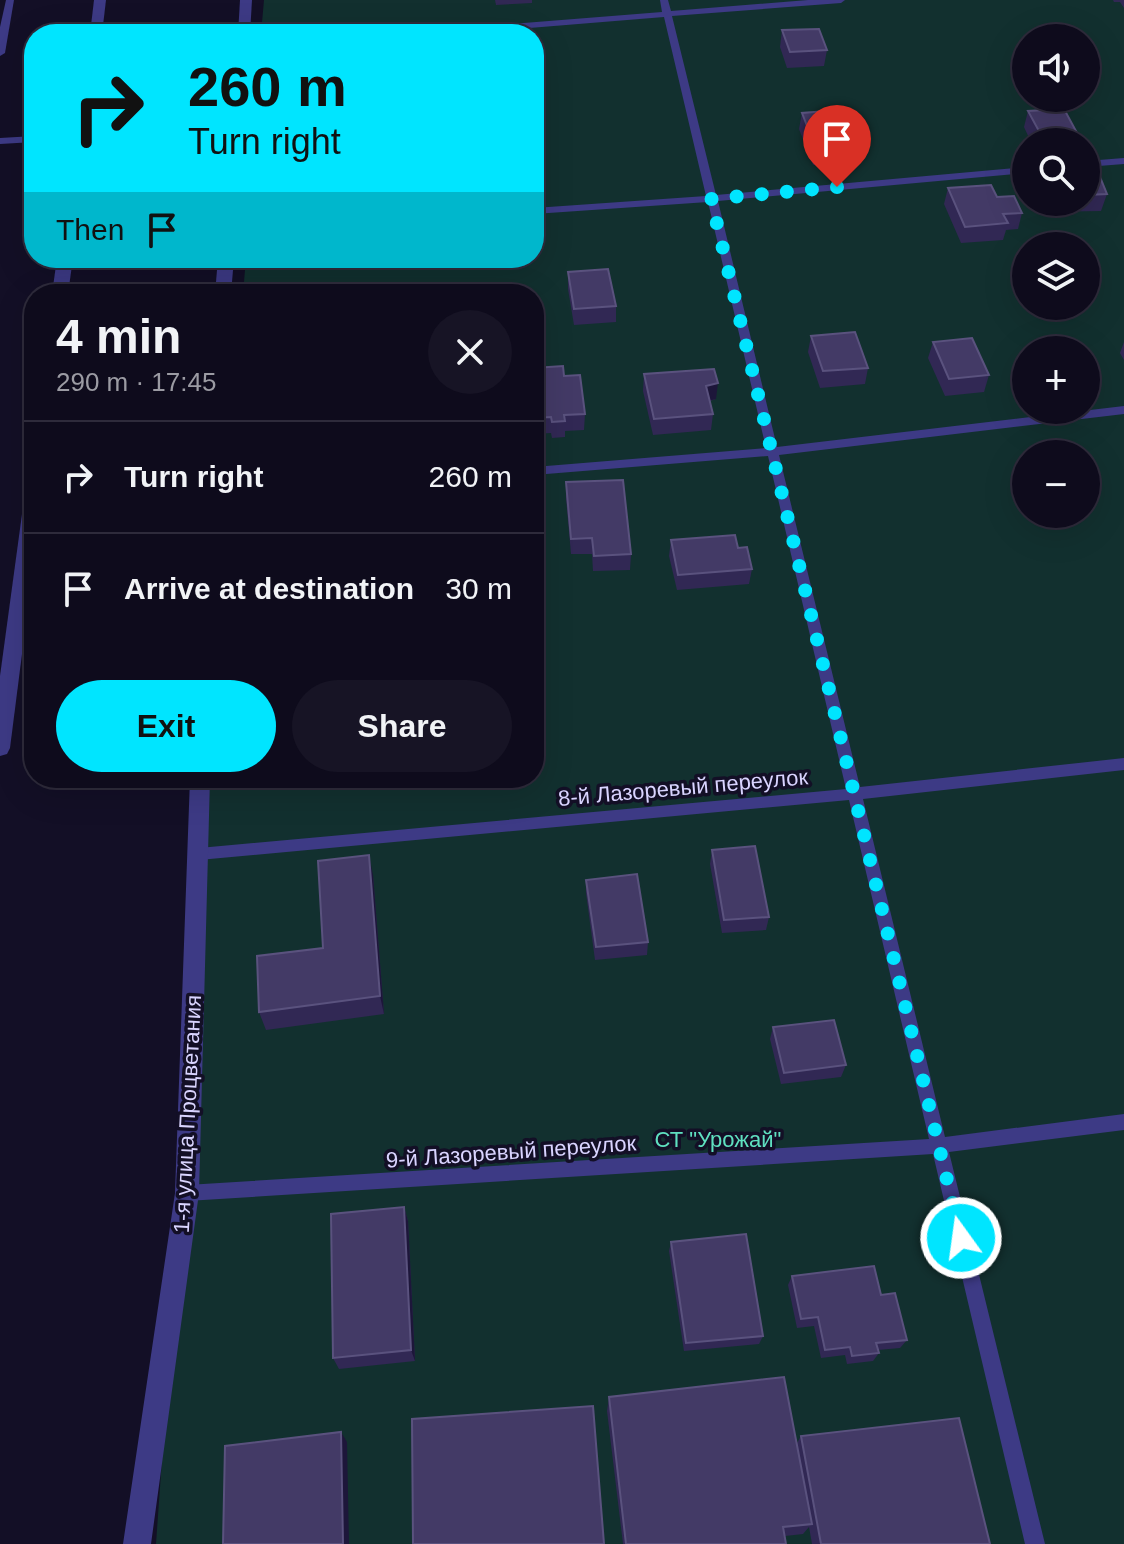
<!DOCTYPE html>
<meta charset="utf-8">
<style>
:root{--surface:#0e0b1c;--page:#171425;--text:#f1f3f6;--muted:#9b9ba3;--line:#2e2b3b;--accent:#00e5ff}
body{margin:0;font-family:Arial,sans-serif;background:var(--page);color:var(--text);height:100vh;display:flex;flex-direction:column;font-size:30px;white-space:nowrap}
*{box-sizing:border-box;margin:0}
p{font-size:26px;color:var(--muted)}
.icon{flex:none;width:44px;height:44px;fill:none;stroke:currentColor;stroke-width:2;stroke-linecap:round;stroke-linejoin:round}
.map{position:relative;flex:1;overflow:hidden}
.panel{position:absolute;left:24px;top:284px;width:520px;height:504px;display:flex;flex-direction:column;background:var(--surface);border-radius:32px;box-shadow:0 8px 32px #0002,0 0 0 2px var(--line)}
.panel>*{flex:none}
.top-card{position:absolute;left:24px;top:24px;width:520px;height:244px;border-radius:32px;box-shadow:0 8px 32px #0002,0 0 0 2px var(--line);background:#00e5ff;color:#111;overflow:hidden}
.controls{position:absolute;left:1012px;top:24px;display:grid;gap:16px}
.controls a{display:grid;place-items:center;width:88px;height:88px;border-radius:50%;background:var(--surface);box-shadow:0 8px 32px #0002,0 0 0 2px var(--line);font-size:40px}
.pin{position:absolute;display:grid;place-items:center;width:68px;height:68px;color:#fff;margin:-82px -34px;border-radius:50% 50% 50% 0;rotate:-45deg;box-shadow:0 0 8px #0007}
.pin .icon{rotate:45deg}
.me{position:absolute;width:88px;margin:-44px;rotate:346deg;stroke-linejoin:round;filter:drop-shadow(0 0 6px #0008)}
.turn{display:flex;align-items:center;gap:28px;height:168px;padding:0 32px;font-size:36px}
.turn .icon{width:104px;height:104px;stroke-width:2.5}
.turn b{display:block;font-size:56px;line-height:68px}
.then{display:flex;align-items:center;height:76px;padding:0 32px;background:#0003;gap:16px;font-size:30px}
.round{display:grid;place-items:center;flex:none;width:84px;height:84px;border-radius:42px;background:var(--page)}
.headline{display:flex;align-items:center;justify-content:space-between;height:136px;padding:0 32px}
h1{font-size:48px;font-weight:800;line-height:60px}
.action{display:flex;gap:16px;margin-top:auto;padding:16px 32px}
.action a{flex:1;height:92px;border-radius:48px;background:var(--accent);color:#111;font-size:32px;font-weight:800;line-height:92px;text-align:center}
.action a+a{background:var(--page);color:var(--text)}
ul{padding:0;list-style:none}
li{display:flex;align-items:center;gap:24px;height:112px;padding:0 32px;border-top:2px solid var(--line)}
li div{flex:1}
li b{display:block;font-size:30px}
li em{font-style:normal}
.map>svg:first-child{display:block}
</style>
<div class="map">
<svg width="1124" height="1544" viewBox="0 0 1124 1544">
<rect width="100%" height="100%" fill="#130f26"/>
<path fill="#12302f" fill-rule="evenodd" d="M264 0H1124V1544H156L210 778H534V294H243L246 258H534V34H261ZM1026 38H1086V98H1026ZM1026 142H1086V202H1026ZM1026 246H1086V306H1026ZM1026 350H1086V410H1026ZM1026 454H1086V514H1026Z"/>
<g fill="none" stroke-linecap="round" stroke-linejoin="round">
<g fill="#3d3a85" fill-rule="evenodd">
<path d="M6 0H14L5 53 0 56V27Z"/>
<path d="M660 0H668L671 11 808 0H845L841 3 672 16 716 195 1026 167V173L718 201 777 447 1124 406V414L779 455 860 787 1124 758V770L863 799 945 1137 1124 1114V1130L949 1152 1045 1544H1025L933 1154 187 1201 181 1199 179 1193 181 1187 187 1185 929 1139 849 800 199 860 194 858 192 854 194 850 199 848 846 789 768 456 534 475V467L766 448 708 202 534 214V208L706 196 664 17 455 34H416L421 31 662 12Z"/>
<path d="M34 136V142L0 144V138Z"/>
<path d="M1124 158V164L1086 167V161Z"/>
</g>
<g fill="#3d3a85" fill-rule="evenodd">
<path d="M94 0H106L102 34H90Z"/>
<path d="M240 0H252L250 34H238Z"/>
<path d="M57 258H73L68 294H52Z"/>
<path d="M218 258H234L231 294H215Z"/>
<path d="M34 486V560L10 748 7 754 0 756V676L25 492Z"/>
<path d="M190 778H210L199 1193 151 1544H123L175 1193Z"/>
</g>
</g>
<g fill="#312854">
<path d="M495 0H532V3L496 5Z"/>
<path d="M1113 0H1124V8L1120 2H1114Z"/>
<path d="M782 30 827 50 824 66 787 68 780 47Z"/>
<path d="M1028 111 1076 131 1072 142H1031L1024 127Z"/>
<path d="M802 113 855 146 852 162 813 165 799 129Z"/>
<path d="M1086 172 1107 194 1101 211 1043 212 1039 202H1086Z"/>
<path d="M948 188 997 197 1022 213 1018 229 1006 230 1003 240 961 243 944 204Z"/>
<path d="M568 272 616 306V322L574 325 568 289Z"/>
<path d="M811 336 868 368 865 384 820 388 808 352Z"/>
<path d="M933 342 989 375 984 392 945 396 928 358Z"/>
<path d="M1124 342V360L1120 353Z"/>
<path d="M534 368 564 376 585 414 584 430 565 431V437L552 438 551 433 535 434Z"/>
<path d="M644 374 716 399 710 401 713 414 711 430 653 435 643 391Z"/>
<path d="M566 482 631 554 630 570 593 571 592 554H571L566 498Z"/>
<path d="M671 540 752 569 749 584 677 590 669 556Z"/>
<path d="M712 850 769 917 766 930 722 933 710 864Z"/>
<path d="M373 875 384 1014 266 1030 259 1012 323 948Z"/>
<path d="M586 880 648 942 647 955 595 960 586 893Z"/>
<path d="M773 1027 846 1065 841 1077 781 1084 770 1039Z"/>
<path d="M404 1207 408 1221 415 1361 339 1369 333 1358Z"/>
<path d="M671 1242 763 1336 759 1344 684 1351 669 1251Z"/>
<path d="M792 1276 881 1295 907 1340 900 1348 878 1350 879 1353 873 1361 847 1364 845 1355 821 1358 814 1326 797 1328 788 1285Z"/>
<path d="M609 1397 797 1443 801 1436 990 1544H812L809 1527 803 1534 785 1536 786 1544H623L607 1411Z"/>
</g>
<g fill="#1d163a">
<path d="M718 383 716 399 704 402 706 386Z"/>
<path d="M369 855 373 875 384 1014 380 996Z"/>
<path d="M404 1207 408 1221 415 1361 411 1350Z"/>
<path d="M341 1432 347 1442 349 1544H343Z"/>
</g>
<g fill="#433a66" stroke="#5a527e" stroke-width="2">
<path d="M819 29 827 50 790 52 782 30Z"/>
<path d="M1064 109 1076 131 1040 133 1028 111Z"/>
<path d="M840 110 855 146 816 149 802 113Z"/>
<path d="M1086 172H1098L1107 194 1086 195Z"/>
<path d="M991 185 997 197 1014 196 1022 213 1003 214 1008 223 965 227 948 188Z"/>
<path d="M608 269 616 306 574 309 568 272Z"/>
<path d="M855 332 868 368 823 371 811 336Z"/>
<path d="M972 338 989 375 949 379 933 342Z"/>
<path d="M1079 348V350L1059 349Z"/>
<path d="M563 366 564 376 580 375 585 414 564 415 565 421 552 422 551 417 534 418V368Z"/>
<path d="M714 369 718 383 706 386 713 414 654 419 644 374Z"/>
<path d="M623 480 631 554 594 556 592 538 571 539 566 482Z"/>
<path d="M735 535 738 548 747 547 752 569 678 575 671 540Z"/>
<path d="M755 846 769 917 724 920 712 850Z"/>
<path d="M369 855 380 996 259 1012 257 956 323 948 318 861Z"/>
<path d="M637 874 648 942 596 947 586 880Z"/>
<path d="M834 1020 846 1065 784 1073 773 1027Z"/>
<path d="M404 1207 411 1350 333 1358 331 1214Z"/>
<path d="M746 1234 763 1336 686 1343 671 1242Z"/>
<path d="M874 1266 881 1295 895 1293 907 1340 876 1343 879 1353 852 1356 850 1347 825 1350 818 1317 801 1319 792 1276Z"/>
<path d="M784 1377 812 1524 783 1527 786 1544H626L609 1397Z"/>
<path d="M593 1406 604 1544H413L412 1419Z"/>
<path d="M959 1418 990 1544H821L801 1436Z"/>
<path d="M341 1432 343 1544H223L225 1446Z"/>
</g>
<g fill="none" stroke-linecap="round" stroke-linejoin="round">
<path stroke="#00e5ff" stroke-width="14" stroke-dasharray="0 25.2" d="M837 187 711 199 961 1238"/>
</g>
<g text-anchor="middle" stroke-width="7" stroke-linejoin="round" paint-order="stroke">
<g font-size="22" fill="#d9d4ff" stroke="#130f26">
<text transform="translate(683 787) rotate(-5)" y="8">8-й Лазоревый переулок</text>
<text transform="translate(187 1114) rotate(-87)" y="8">1-я улица Процветания</text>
<text transform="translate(511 1151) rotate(-4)" y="8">9-й Лазоревый переулок</text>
</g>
<g font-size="22" fill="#5fe0c0" stroke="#130f26">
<text x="718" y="1147">СТ "Урожай"</text>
</g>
</g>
</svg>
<div class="controls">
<a><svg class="icon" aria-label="sound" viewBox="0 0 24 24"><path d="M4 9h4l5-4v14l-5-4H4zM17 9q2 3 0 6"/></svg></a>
<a><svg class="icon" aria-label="search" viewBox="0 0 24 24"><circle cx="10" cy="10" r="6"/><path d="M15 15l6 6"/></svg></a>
<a><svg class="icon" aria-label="layers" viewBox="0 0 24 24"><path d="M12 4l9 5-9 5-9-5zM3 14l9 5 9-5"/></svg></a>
<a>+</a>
<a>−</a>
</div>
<div class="pin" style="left:837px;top:187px;background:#d93025"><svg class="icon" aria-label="arrive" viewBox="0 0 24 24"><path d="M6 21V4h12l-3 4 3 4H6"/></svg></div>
<svg class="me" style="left:961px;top:1238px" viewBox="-20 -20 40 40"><circle r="17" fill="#00e5ff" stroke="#fff" stroke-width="3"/><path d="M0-11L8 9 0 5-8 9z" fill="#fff"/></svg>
<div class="top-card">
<div class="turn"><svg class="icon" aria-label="right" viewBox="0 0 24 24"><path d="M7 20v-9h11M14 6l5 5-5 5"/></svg><div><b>260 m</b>Turn right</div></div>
<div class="then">Then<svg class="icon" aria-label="arrive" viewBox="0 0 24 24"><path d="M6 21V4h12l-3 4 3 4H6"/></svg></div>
</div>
<section class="panel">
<div class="headline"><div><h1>4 min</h1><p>290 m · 17:45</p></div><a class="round"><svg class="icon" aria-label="close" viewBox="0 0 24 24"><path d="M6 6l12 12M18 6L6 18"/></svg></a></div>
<ul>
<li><svg class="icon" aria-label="right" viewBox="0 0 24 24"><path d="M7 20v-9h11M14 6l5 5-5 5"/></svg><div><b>Turn right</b></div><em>260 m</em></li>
<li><svg class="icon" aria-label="arrive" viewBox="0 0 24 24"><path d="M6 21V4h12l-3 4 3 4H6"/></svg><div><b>Arrive at destination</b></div><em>30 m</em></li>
</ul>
<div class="action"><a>Exit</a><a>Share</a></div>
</section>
</div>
